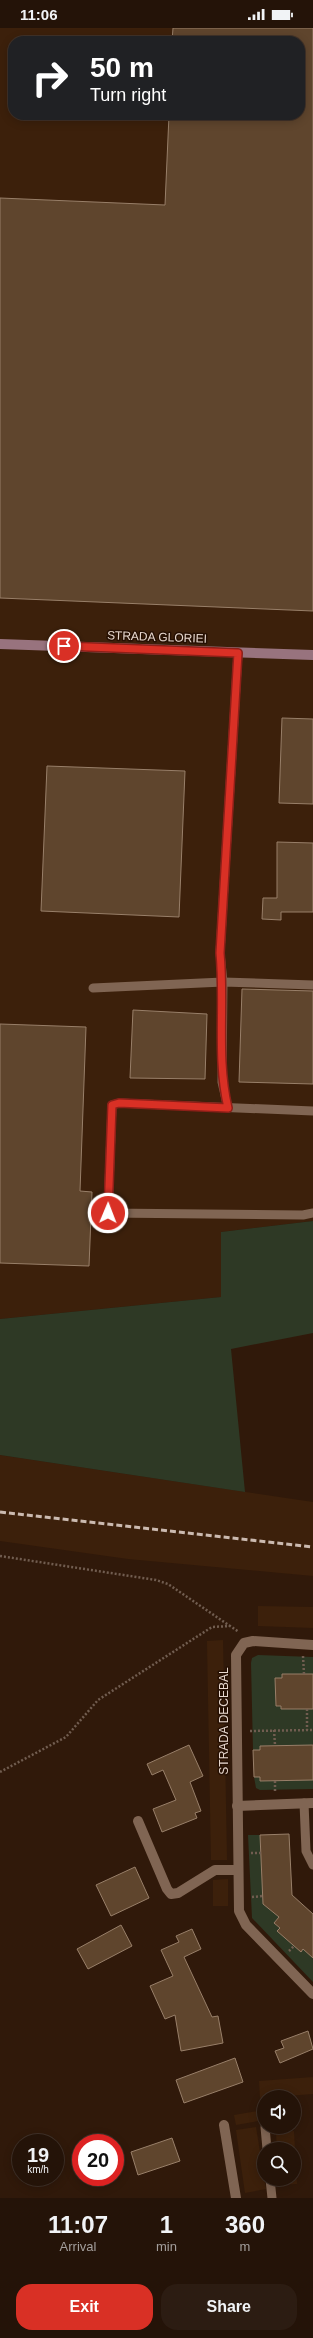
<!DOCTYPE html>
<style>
:root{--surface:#241308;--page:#2c1c12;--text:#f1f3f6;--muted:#a39e9c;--line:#413229;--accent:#d93025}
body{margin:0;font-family:Helvetica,sans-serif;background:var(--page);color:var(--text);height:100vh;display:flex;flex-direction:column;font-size:15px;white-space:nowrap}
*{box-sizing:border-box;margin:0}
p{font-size:13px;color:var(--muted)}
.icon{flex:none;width:22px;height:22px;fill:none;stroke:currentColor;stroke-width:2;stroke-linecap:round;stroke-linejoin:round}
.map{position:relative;height:2170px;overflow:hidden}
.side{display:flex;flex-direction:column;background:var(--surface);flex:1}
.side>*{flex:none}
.top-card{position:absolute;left:8px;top:8px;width:297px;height:84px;border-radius:16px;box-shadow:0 2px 10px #0003,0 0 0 1px var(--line);background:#202124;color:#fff;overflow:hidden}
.buttons{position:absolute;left:257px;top:2062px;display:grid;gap:8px}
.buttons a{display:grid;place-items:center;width:44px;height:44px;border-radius:50%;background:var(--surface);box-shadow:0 2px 10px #0003,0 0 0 1px var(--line);font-size:20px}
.speed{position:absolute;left:12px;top:2106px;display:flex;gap:8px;font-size:20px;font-weight:700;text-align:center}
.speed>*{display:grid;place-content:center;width:52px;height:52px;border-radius:50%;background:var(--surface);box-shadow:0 2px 10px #0003,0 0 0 1px var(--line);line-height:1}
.speed small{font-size:10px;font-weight:400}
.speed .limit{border:6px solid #d22;background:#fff;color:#111}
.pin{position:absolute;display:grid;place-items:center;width:34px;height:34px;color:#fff;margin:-17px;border:2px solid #fff;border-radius:50%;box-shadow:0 1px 4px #0007}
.me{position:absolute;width:44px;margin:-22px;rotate:1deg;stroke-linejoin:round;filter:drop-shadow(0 0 3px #0008)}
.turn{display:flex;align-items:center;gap:14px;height:84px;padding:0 16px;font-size:18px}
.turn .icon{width:52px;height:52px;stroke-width:2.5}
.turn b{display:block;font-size:28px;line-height:34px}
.eta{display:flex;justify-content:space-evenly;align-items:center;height:68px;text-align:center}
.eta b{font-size:24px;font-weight:800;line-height:28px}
.button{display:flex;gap:8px;margin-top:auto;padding:8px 16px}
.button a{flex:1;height:46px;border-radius:16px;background:var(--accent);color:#fff;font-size:16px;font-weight:800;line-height:46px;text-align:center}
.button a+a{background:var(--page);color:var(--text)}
.status{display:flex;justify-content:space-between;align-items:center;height:28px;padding:0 20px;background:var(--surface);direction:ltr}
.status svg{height:11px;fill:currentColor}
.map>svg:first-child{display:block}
</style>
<div class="status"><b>11:06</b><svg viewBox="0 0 49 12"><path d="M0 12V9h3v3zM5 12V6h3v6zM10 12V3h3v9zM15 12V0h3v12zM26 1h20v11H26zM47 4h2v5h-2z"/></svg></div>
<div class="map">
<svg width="313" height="2170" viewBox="0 0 313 2170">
<rect width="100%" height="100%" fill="#30190a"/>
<g fill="#3c200b" fill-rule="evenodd">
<path d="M0 0H313V1193L221 1204V1269L0 1291ZM13 13H300V87H13Z"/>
<path d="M0 1427 313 1474V1548L128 1531 0 1513Z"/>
<path d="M258 1578 313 1579V1600L258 1598Z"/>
<path d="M223 1612 227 1832H211L207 1613Z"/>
<path d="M228 1851V1878H213V1852Z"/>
<path d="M313 2049V2066L260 2070 259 2053Z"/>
<path d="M264 2082V2092L236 2097 234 2087Z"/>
<path d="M256 2099 266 2161 245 2165 236 2102Z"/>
<path d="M294 2103 297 2156 279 2157V2151H294V2121H277L276 2105Z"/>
</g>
<g fill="#2e3925">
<path d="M313 1193V1305L231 1321 245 1464 0 1427V1291L221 1269V1204Z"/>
<path d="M258 1627 313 1629V1646H282V1650H275L276 1678H281V1681H313V1716L311 1717V1720H295V1717L261 1718 260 1722H253L251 1635 252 1630Z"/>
<path d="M296 1748 313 1752V1761L260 1762 256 1760 254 1749H260L261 1753H296Z"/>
<path d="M248 1807H260L263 1876 279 1889 274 1895 280 1900 277 1903 301 1924 303 1921 313 1930V1954L252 1890Z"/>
</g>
<g fill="#5f452d" stroke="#987f69">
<path d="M173 0H313V583L0 570V170L165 177 169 87H300V13H172Z"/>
<path d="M282 690 313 691V776L279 775Z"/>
<path d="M47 738 185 743 179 889 41 883Z"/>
<path d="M277 814 313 815V884H281V892L262 891 263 870H277Z"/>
<path d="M242 961 313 963V1056L239 1054Z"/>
<path d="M133 982 207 986 205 1051 130 1050Z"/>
<path d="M0 996 86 999 80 1163 92 1164 89 1238 0 1235Z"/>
<path d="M282 1646H313V1681H281V1678H276L275 1650H282Z"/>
<path d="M189 1717 203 1748 190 1754 201 1783 195 1785 197 1790 162 1804 153 1781 176 1772 163 1742 152 1747 147 1736Z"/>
<path d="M313 1717V1752L260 1753V1749H254L253 1722H260V1718Z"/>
<path d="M289 1806 292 1867 313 1886V1930L303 1921 301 1924 277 1903 280 1900 274 1895 279 1889 263 1876 260 1807Z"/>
<path d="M135 1839 149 1870 111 1888 96 1857Z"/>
<path d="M121 1897 132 1918 88 1941 77 1921Z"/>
<path d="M192 1901 201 1921 184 1929 212 1989 218 1988 223 2015 181 2023 175 1987 165 1991 150 1958 173 1948 161 1922 179 1914 176 1908Z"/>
<path d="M308 2003 313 2021 280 2035 275 2023 284 2020 281 2013Z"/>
<path d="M235 2030 243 2054 184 2075 176 2052Z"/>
<path d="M172 2110 180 2133 138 2147 131 2124Z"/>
</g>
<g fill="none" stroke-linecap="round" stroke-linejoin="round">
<g stroke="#715d50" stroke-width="2.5" stroke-dasharray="2 2" stroke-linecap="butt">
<path d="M0 1528 156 1552 168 1556 230 1598"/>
<path d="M303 1628 304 1646"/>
<path d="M307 1681V1702"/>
<path d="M274 1702 275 1717"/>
<path d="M250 1703 313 1702"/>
<path d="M0 1744 66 1709 98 1672 212 1599 230 1598 239 1604"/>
<path d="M275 1753V1764"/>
<path d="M251 1825H261"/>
<path d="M252 1869 263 1868"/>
<path d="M289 1923 294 1918"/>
</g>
<g stroke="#806553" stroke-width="9">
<path d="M93 960 223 954 220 925 238 625"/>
<path d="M228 1080 222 1054 223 954 313 957"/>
<path d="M313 1083 119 1075 112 1077 108 1185 303 1187 313 1185"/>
<path d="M304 1775 306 1823 313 1837"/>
<path d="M265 2099 267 2121"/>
<path d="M270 2151 272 2170"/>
</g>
<g stroke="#806553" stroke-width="10">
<path d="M313 1617 253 1613 244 1615 236 1627 239 1883 246 1897 313 1966"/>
<path d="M237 1778 313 1775"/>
<path d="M138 1793 167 1861 171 1866 178 1865 215 1842H238"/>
<path d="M224 2097 236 2170"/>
</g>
<path stroke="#98737e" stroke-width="10" d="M0 616 313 627"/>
<path stroke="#cbbab0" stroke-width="3" stroke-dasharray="6 3" stroke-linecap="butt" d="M0 1484 313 1519"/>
</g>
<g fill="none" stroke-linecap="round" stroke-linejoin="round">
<g stroke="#8d1f18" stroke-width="10">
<path id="route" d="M64 618 238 625 220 925C225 976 216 1029 228 1080L119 1075 112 1077 108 1185"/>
</g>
<use href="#route" stroke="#d93025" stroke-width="7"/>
</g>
<g text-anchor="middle" stroke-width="3" stroke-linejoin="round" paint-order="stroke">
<g font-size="12" fill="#e8d8cf" stroke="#261003">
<text transform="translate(157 609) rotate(2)" y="4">STRADA GLORIEI</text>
<text transform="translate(224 1693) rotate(-90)" y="4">STRADA DECEBAL</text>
</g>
</g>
</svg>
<div class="buttons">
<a><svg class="icon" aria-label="sound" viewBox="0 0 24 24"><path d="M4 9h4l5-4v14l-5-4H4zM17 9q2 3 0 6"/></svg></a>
<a><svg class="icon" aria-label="search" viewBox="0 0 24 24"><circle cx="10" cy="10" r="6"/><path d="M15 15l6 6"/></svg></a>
</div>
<div class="speed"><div>19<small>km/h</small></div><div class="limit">20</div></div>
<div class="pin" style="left:64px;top:618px;background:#d93025"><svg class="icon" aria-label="arrive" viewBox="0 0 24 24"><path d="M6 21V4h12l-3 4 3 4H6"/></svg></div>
<svg class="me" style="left:108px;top:1185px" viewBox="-20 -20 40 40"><circle r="17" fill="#d93025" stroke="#fff" stroke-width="3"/><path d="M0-11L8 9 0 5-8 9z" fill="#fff"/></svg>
<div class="top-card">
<div class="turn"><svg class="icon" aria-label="right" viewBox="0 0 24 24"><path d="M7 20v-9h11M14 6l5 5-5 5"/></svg><div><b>50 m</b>Turn right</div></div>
</div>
</div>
<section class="side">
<div class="eta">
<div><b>11:07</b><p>Arrival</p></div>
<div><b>1</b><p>min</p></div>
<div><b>360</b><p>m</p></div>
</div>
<div class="button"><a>Exit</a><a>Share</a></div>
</section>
